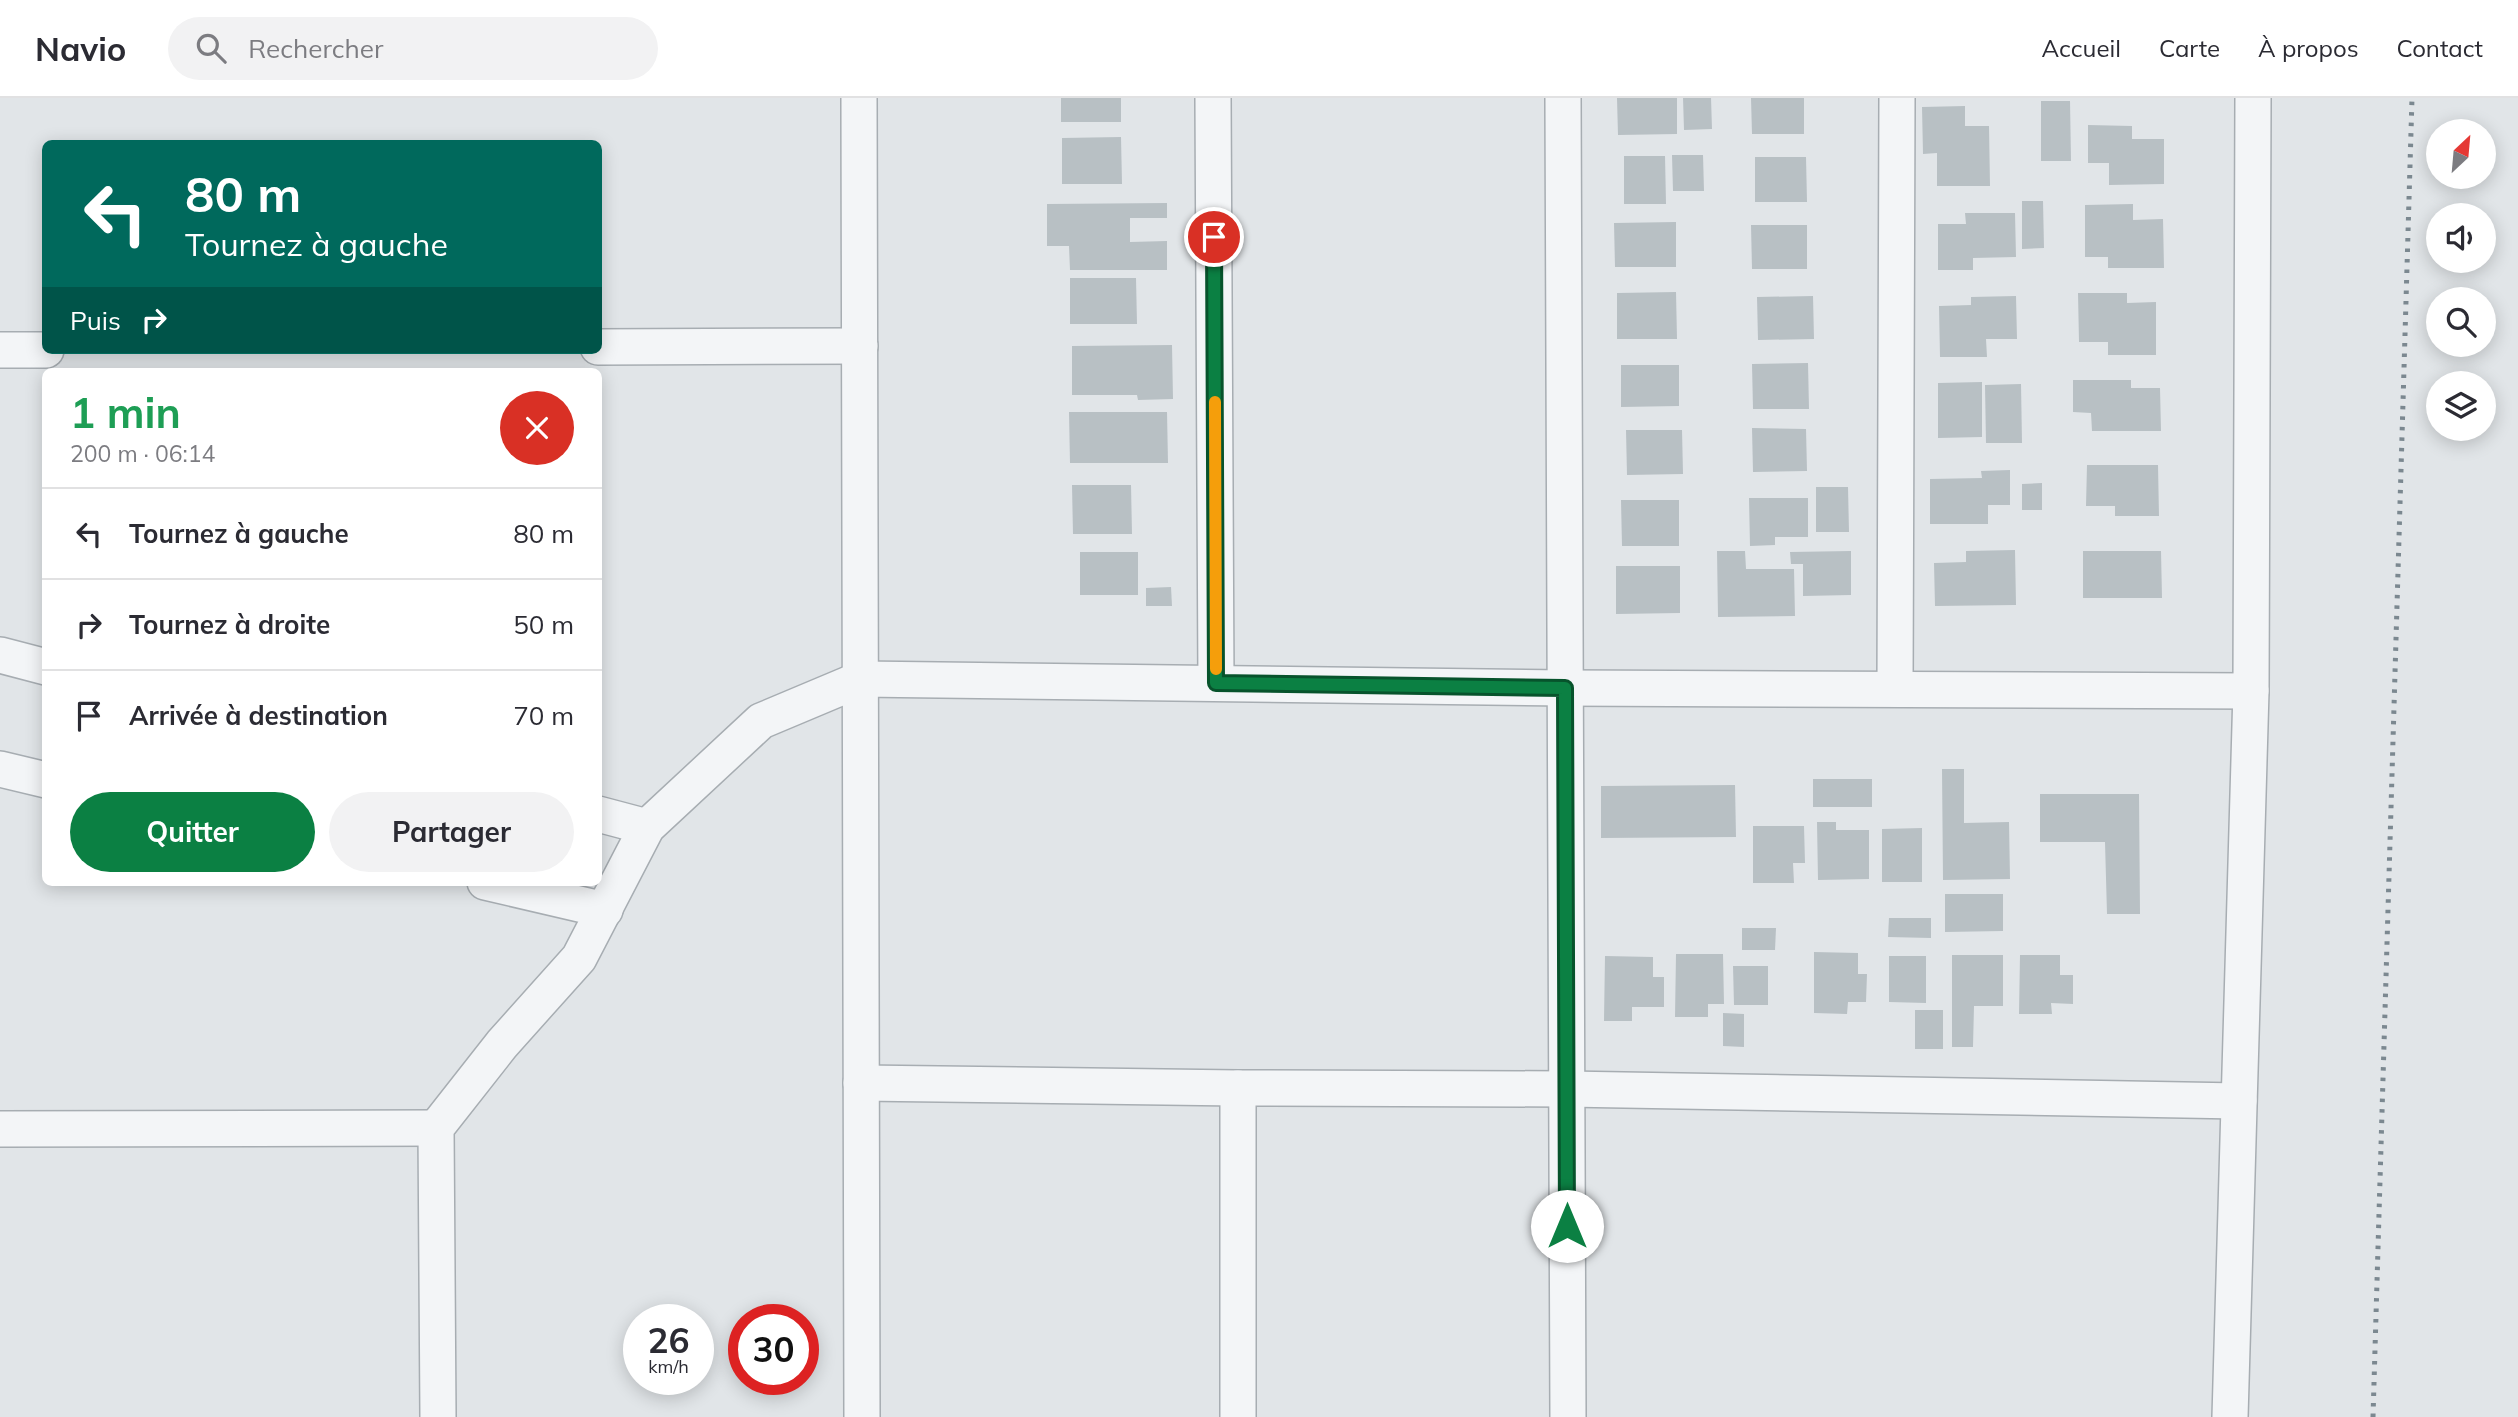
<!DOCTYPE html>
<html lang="fr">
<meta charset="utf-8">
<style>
:root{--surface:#fff;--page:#f2f2f3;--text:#2b2b33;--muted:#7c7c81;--line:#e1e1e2;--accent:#0b8043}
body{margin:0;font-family:Mulish,sans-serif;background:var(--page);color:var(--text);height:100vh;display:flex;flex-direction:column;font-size:26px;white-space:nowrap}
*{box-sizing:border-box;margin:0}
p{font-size:23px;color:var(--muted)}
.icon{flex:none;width:38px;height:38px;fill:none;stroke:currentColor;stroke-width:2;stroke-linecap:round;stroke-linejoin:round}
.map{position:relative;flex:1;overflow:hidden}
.panel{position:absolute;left:42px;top:270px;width:560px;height:518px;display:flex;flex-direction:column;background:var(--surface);border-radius:10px;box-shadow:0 4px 18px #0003}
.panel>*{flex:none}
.top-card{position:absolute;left:42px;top:42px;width:560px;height:214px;border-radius:10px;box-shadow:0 4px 18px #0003;background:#00695c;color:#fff;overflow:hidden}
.needle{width:46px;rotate:26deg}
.buttons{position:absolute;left:2426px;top:21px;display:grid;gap:14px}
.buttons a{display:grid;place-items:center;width:70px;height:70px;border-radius:50%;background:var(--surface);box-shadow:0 4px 18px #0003;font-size:35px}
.speed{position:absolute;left:623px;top:1206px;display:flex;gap:14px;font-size:35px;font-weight:700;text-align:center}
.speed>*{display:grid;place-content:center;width:91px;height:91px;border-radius:50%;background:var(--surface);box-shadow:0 4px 18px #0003;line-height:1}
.speed small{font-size:18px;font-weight:400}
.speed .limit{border:10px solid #d22;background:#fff;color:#111}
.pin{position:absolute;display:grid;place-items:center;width:60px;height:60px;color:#fff;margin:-30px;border:4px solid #fff;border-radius:50%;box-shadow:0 2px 7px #0007}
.me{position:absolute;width:77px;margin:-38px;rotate:0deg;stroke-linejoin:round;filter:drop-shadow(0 0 5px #0008)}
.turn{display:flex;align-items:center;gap:24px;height:147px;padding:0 28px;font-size:32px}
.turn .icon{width:91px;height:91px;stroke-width:2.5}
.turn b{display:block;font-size:49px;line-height:60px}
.then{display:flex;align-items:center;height:66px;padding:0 28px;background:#0003;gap:14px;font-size:26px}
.round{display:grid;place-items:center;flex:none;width:74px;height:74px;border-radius:37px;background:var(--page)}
.summary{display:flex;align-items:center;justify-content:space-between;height:119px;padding:0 28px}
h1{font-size:42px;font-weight:700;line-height:52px;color:#1e9e55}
.primary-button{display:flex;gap:14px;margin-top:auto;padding:14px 28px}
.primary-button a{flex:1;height:80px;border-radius:42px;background:var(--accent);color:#fff;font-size:28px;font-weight:700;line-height:80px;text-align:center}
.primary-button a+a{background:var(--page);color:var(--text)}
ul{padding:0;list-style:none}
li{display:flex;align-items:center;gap:21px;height:91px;padding:0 28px;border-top:2px solid var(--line)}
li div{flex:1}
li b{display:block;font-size:26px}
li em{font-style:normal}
header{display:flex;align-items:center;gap:42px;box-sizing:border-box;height:98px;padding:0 35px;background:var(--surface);border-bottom:2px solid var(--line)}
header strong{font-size:33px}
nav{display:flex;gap:38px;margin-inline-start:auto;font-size:24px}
.search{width:490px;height:63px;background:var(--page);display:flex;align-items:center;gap:18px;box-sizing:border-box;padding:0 24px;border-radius:38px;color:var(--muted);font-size:26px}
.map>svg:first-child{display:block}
</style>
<header>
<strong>Navio</strong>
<div class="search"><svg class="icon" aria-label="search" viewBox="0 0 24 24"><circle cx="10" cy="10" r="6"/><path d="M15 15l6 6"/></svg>Rechercher</div>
<nav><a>Accueil</a><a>Carte</a><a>À propos</a><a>Contact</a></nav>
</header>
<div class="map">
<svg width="2518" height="1319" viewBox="0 0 2518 1319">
<rect width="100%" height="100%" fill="#e1e5e8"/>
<g fill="#b8c0c4">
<rect x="1061" y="0" width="60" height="24"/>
<path d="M1617 0H1677V36L1618 37Z"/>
<path d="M1683 0H1711L1712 31 1684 32Z"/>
<path d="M1751 0H1804V36H1752Z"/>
<path d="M2041 3H2070L2071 63H2041Z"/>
<path d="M1965 8V28H1989L1990 88H1937V55L1923 56 1922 9Z"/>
<path d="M2088 27 2132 28V41H2164V86L2109 87V65H2088Z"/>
<path d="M1121 39 1122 86H1062V40Z"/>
<path d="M1672 57H1703L1704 93H1673Z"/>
<path d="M1624 58H1665L1666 106H1624Z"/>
<path d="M1755 59H1806L1807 104H1755Z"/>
<path d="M2022 103H2043L2044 150 2022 151Z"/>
<path d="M1167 105V120H1130V144L1167 143V172H1070L1069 148H1047V106Z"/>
<path d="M2133 106V122L2163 121 2164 170H2108V159H2085V107Z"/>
<path d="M1965 115H2015L2016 159 1973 160V172H1938V126H1966Z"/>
<path d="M1676 124V169H1615L1614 125Z"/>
<path d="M1751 127H1807V171H1752Z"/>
<path d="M1070 180H1136L1137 226H1070Z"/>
<path d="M1676 194 1677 241H1617V195Z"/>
<path d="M2078 195H2127V205L2156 204V257H2108V244H2079Z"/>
<path d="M1813 198 1814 241 1758 242 1757 199Z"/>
<path d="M2016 198 2017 241H1986L1987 259H1940L1939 208 1971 207V199Z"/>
<path d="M1172 247 1173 301 1138 302 1137 297H1072V248Z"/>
<path d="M1808 265 1809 311H1753L1752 266Z"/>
<path d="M1621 267H1679V308L1621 309Z"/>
<path d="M2073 282H2131V290H2160L2161 333H2092L2091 315 2073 314Z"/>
<path d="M1982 284V339L1938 340V285Z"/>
<path d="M2021 286 2022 345H1986L1985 287Z"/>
<path d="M1069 314H1167L1168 365H1070Z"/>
<path d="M1752 330 1806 331 1807 373 1753 374Z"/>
<path d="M1626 332H1682L1683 376 1627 377Z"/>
<path d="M2087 367H2158L2159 418H2115V408H2086Z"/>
<path d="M2010 372V407H1988V426H1930V381L1982 380 1981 373Z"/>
<path d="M2042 385V412H2022V386Z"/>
<path d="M1072 387H1131L1132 436H1073Z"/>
<path d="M1816 389H1848L1849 434H1816Z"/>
<path d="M1749 400H1808V439H1775V447L1750 448Z"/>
<path d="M1621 402H1679V448H1622Z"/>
<path d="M2015 452 2016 507 1935 508 1934 465 1966 464V453Z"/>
<path d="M1717 453H1745L1746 471H1794L1795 518 1718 519Z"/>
<path d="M1851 453V497L1803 498V466H1791L1790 454Z"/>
<path d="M2083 453H2161L2162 500H2083Z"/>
<rect x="1080" y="454" width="58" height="43"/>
<path d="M1616 468H1680V515L1616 516Z"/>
<path d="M1171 489 1172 508H1146V490Z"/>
<path d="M1942 671H1964V725L2009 724 2010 781 1943 782Z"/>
<rect x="1813" y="681" width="59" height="28"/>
<path d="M1735 687 1736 739 1601 740V688Z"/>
<path d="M2040 696H2139L2140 816H2107L2105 744H2040Z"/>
<path d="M1817 724H1836V732H1869V781L1818 782Z"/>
<path d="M1753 728H1804L1805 765H1793L1794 785H1753Z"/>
<path d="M1922 730V784H1882V731Z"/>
<path d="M1945 796H2003V833L1945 834Z"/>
<path d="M1889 820H1931V840L1888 839Z"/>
<path d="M1742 830H1776L1775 852H1742Z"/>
<path d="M1814 854 1858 855V876H1867L1866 904H1848L1847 916 1814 915Z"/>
<path d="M1676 856H1723L1724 906H1708V919H1675Z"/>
<path d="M1952 857H2003V908H1974L1973 949H1952Z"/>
<path d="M2020 857H2060V877H2073V906L2051 905 2052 916H2019Z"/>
<path d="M1605 858 1653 859V879H1664V909H1632V923H1604Z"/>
<path d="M1889 858H1926V905L1889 904Z"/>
<path d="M1733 868H1768V907H1734Z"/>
<rect x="1915" y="912" width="28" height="39"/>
<path d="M1723 915 1744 916V949L1723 948Z"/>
</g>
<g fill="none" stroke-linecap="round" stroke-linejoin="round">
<g stroke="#a7adb2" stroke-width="38">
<g id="street">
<path d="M859 0 862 1319"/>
<path d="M1213 0 1216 585"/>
<path d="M1563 0 1568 1319"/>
<path d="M598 249 860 248"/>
<path d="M0 252H46"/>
<path d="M0 557 46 569"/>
<path d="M1895 591 1897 0"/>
<path d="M0 671 46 682"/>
<path d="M598 716 647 729"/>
<path d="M485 784 605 812"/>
<path d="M861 985 1238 990 1567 991 2239 1003"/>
<path d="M1238 990V1319"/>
<path d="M0 1031 436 1030"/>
<path d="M438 1319 436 1030 502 946 579 860 647 729 761 623 861 581 1565 590 2251 593"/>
<path d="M2230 1319 2251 593 2253 0"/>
</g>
</g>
<use href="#street" stroke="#f3f5f7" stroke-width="35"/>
<path stroke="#7b8890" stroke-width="5" stroke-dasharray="3.5 7" stroke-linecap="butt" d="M2373 1319 2412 0"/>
</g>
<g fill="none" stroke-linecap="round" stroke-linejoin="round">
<g stroke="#07532c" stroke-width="18">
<path id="route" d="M1214 139 1216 585 1565 590 1567 1128"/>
</g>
<use href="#route" stroke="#0b8043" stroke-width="12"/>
<path stroke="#f59e0b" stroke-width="12" d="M1215 304 1216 571"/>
</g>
</svg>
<div class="buttons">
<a><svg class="needle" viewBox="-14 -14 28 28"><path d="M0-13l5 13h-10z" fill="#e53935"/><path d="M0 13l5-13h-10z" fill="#7c7c81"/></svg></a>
<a><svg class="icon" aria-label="sound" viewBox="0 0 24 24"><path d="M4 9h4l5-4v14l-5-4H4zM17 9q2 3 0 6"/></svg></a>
<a><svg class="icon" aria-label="search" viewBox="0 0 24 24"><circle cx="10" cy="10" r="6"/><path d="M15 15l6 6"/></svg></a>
<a><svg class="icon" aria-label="layers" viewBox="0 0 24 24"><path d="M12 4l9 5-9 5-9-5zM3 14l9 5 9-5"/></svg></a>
</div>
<div class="speed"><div>26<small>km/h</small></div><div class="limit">30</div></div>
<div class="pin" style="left:1214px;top:139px;background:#d93025"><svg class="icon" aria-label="arrive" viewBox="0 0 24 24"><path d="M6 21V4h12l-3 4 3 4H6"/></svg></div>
<svg class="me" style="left:1567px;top:1128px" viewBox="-20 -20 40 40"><circle r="19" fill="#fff"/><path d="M0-13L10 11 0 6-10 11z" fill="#0b8043"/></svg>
<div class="top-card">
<div class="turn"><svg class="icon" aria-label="left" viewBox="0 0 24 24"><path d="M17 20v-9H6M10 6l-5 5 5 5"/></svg><div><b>80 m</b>Tournez à gauche</div></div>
<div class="then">Puis<svg class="icon" aria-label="right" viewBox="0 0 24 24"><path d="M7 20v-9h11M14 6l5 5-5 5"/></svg></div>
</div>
<section class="panel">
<div class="summary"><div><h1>1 min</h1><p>200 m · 06:14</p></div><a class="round" style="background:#d93025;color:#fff"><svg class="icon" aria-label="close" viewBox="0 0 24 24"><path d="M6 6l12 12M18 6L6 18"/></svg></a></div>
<ul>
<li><svg class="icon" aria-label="left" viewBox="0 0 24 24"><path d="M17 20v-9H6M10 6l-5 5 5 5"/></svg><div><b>Tournez à gauche</b></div><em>80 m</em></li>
<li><svg class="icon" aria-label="right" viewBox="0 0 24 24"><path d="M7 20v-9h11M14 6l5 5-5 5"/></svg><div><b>Tournez à droite</b></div><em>50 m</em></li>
<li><svg class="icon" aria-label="arrive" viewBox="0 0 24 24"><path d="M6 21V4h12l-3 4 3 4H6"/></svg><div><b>Arrivée à destination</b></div><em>70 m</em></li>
</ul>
<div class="primary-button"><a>Quitter</a><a>Partager</a></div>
</section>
</div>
